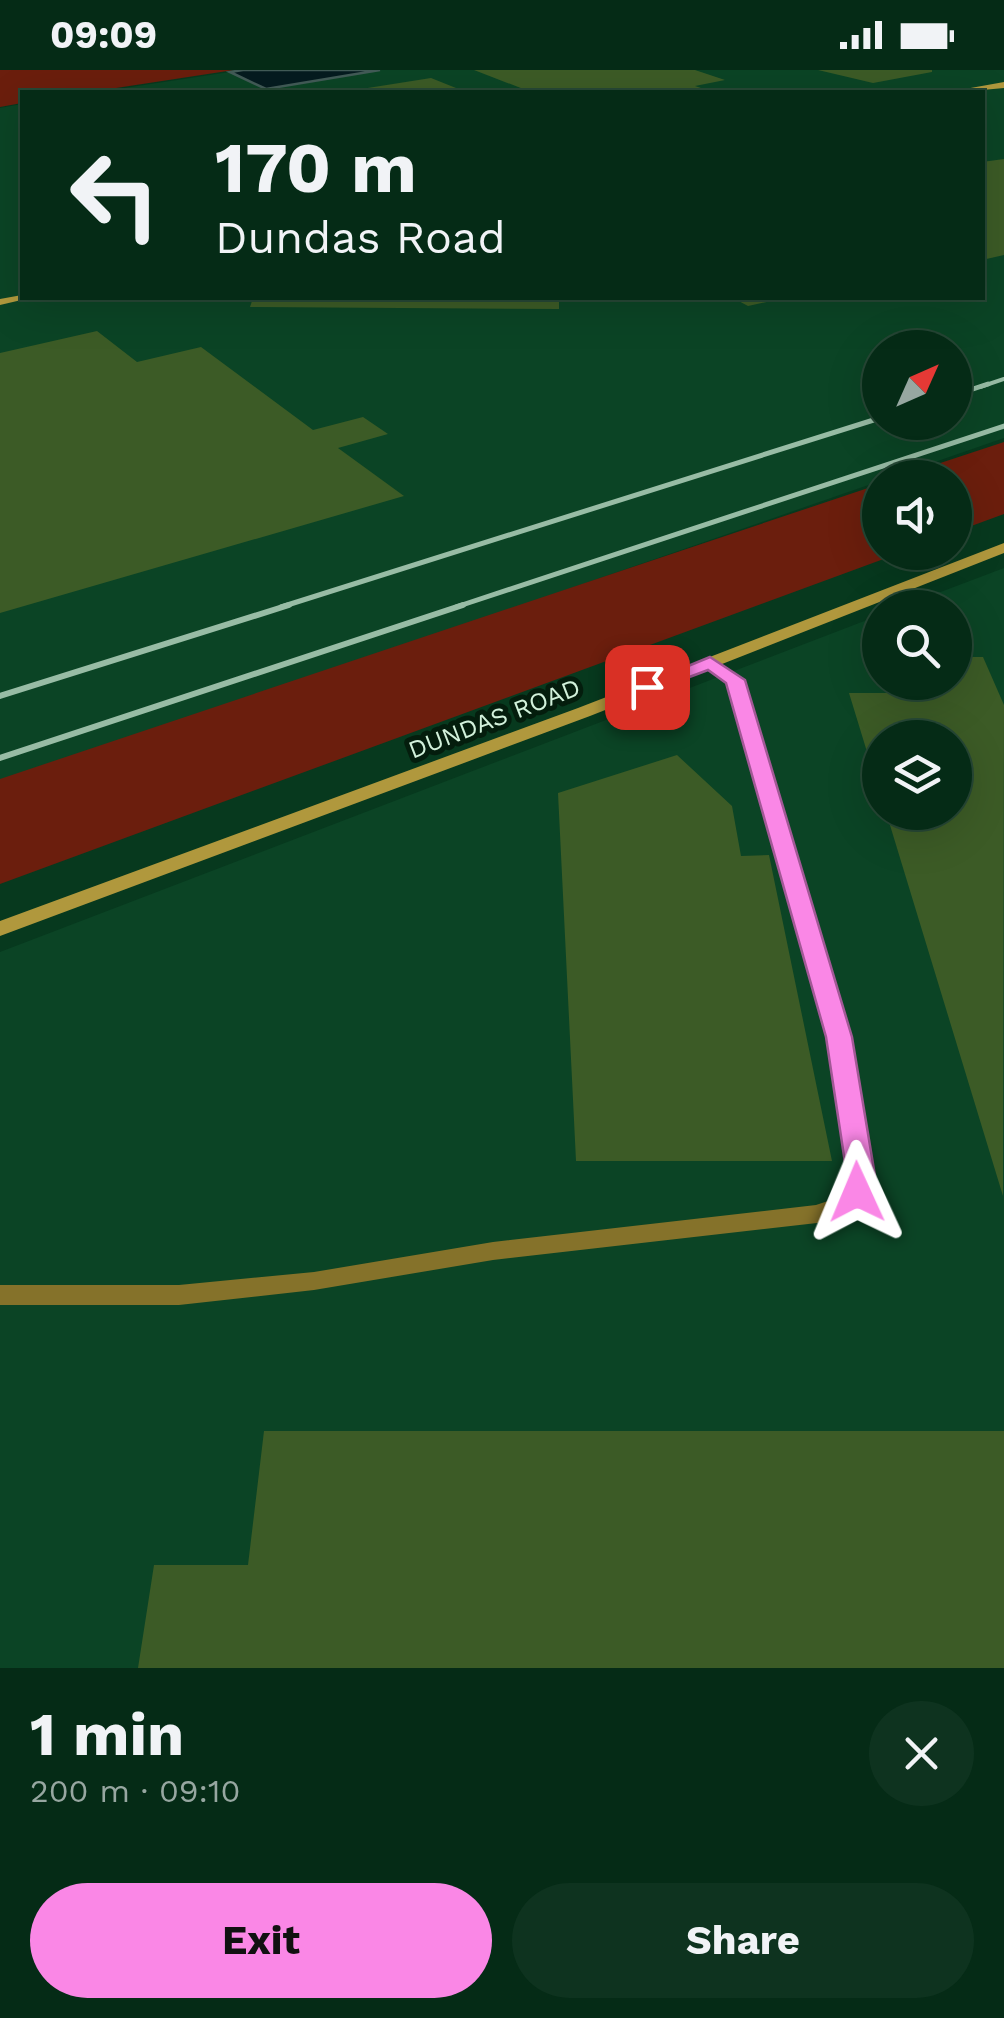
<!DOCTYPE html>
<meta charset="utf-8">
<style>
:root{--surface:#052b16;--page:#0e331f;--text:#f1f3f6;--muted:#97a7a1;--line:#264735;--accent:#fa87e6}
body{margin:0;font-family:"Work Sans",sans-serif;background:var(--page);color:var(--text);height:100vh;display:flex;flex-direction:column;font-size:38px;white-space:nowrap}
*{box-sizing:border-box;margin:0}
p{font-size:32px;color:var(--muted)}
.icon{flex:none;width:55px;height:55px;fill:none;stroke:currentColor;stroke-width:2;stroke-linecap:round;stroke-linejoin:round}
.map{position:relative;height:1598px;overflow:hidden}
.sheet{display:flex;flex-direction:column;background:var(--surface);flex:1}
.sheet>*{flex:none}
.guide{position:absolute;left:20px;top:20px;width:965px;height:210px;border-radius:0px;box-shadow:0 10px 40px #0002,0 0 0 2px var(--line);background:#052b16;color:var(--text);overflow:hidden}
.needle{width:65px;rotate:45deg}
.buttons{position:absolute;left:862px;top:260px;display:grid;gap:20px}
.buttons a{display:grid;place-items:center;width:110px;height:110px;border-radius:50%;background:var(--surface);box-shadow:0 10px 40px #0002,0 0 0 2px var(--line);font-size:50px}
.pin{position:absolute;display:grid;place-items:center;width:85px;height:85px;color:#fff;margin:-42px;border-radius:20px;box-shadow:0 5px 15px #0006}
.me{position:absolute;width:110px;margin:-55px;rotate:359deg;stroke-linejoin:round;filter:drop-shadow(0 0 8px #0008)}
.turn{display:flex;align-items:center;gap:35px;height:210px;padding:0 30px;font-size:45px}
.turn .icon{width:130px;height:130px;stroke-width:2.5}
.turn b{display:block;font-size:70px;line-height:85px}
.round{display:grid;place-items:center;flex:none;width:105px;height:105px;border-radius:52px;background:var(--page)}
.overview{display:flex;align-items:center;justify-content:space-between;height:170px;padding:0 30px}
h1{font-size:60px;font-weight:700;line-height:75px}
.action{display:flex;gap:20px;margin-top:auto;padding:20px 30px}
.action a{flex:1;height:115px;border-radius:60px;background:var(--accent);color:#111;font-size:40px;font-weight:700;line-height:115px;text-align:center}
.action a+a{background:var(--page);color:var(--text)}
.status{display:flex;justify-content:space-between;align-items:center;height:70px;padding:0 50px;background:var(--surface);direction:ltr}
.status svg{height:28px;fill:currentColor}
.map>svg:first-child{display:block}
</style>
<div class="status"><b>09:09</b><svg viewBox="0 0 49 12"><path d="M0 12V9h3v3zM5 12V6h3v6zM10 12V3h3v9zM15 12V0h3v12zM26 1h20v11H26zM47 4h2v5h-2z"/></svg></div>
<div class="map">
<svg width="1004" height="1598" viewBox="0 0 1004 1598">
<rect width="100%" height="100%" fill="#07391e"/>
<g fill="#0b4425" fill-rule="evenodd">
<path d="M380 0H1004V368L401 577 0 710V38L22 34V228H982V22H98L230 2 266 19ZM880 278H955V352H880Z"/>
<path d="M1004 498V1598H0V882L880 545V612H955V538L901 537ZM880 668H955V742H880Z"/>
</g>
<g fill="#6b1e0d">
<path d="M0 0H234L90 22H22V33L0 37Z"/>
<path d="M1004 372V444L955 462V408L898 407Z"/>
<path d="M880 414V482L900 483 0 814V709Z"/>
</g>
<path fill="#051b1f" stroke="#425b57" stroke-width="2.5" d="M243 0H380L266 19 230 2Z"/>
<g fill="#3c5b26">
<path d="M474 0H695L725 10 695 16 713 22H531Z"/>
<path d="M818 0H932V2L873 13Z"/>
<path d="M431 8 466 22H355V20Z"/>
<path d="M1004 89V185L982 190V92Z"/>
<path d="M253 228H581L582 232 559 231V239L250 237Z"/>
<path d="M733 228H781V229L748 236Z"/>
<path d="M97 261 137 292 201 277 313 360 363 347 388 364 338 378 404 426 0 543V283Z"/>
<path d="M955 587H983L1004 635 1003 1126 886 742H955V668H880L879 721 849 623H887L884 612H955Z"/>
<path d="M677 685 732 736 741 786 769 785 832 1091H576L558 723Z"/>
<path d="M264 1361H1004V1598H138L154 1495H248Z"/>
</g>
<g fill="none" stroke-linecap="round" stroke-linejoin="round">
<path fill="#85722a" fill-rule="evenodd" d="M710 588 743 610 849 967 872 1106 856 1139 817 1153 493 1190 314 1220 179 1235H0V1215H179L314 1202 493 1172 816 1135 840 1127 850 1106 829 967 728 612 705 595V589Z"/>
<g fill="#b0983d" fill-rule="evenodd">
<path d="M1004 12V18L961 22 965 19Z"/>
<path d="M22 225 30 228 0 235V229Z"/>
<path d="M1004 473V483L590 646 0 866V851L578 638Z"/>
</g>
<path stroke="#98bca5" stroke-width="4" d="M980 317 1004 309"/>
<g stroke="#98bca5" stroke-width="5">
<path d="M955 325 988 314"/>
<path d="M281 537 880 348"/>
<path d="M456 537 1004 356"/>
</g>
<g stroke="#98bca5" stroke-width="6">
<path d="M0 626 289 535"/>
<path d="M0 688 463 535"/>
</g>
</g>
<path fill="#fa87e6" stroke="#a25896" stroke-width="2.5" d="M710 587 745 610 852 967 875 1106 867 1130 857 1133 847 1130 843 1122 847 1106 826 967 726 613 708 600 647 623 637 617Z"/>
<g text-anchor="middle" stroke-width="10" stroke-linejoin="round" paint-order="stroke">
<g font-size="25" fill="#d2f1db" stroke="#041d0d">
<text transform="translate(494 648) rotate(-21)" y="9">DUNDAS ROAD</text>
</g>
</g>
</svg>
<div class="buttons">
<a><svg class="needle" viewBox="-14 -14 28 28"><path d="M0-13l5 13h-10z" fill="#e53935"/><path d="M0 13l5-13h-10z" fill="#97a7a1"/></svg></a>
<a><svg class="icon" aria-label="sound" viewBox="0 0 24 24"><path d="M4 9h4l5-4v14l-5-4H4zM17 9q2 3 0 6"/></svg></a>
<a><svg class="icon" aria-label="search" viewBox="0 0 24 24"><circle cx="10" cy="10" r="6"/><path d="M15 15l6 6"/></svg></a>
<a><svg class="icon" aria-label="layers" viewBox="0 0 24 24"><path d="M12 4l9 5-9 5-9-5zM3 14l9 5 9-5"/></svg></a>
</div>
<div class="pin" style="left:647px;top:617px;background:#d93025"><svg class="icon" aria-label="arrive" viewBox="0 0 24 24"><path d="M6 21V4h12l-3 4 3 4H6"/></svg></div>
<svg class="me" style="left:857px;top:1122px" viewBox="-20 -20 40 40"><path d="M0-17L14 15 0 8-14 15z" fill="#fa87e6" stroke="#fff" stroke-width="4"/></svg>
<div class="guide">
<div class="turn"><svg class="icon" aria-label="left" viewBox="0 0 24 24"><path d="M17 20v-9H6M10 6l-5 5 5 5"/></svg><div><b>170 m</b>Dundas Road</div></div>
</div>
</div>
<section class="sheet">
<div class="overview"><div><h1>1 min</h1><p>200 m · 09:10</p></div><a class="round"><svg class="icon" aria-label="close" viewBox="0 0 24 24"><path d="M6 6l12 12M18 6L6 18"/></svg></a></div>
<div class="action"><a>Exit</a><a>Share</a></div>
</section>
